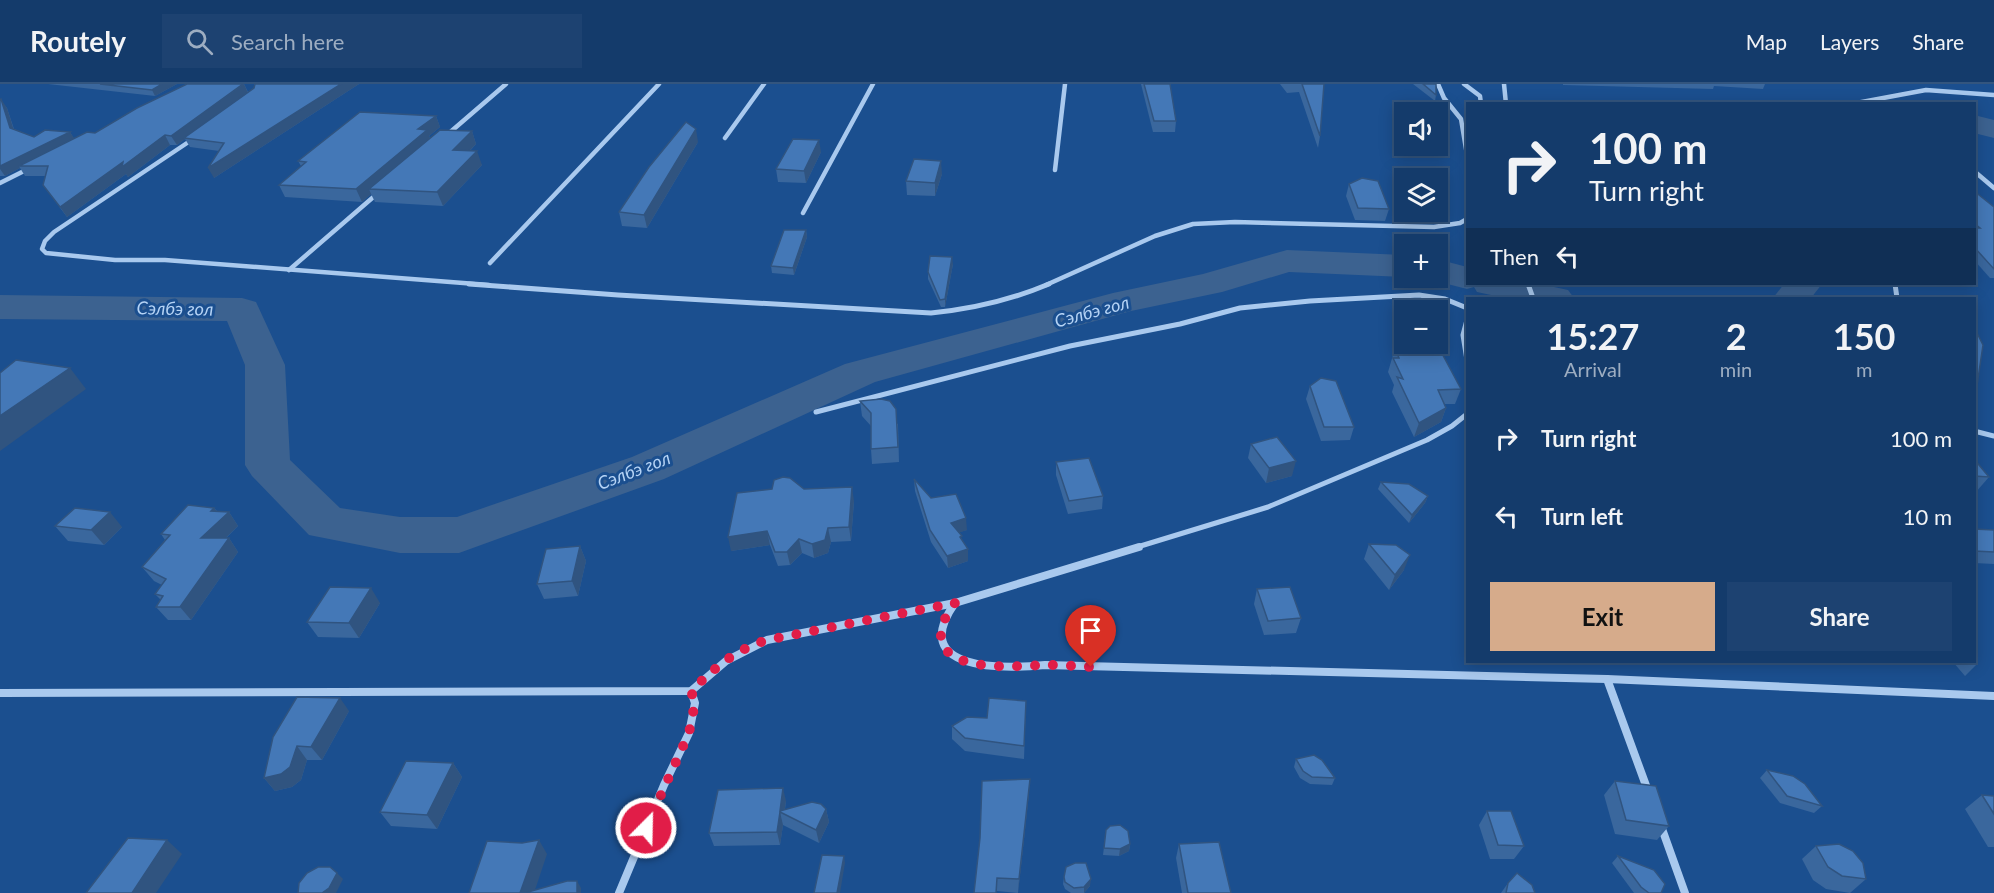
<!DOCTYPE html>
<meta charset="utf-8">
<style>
:root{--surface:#143b6b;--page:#1d4271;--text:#f1f3f6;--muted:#9dadc1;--line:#33557e;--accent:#d6ab8b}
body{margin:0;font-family:Lato,sans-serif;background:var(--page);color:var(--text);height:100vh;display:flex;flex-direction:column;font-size:22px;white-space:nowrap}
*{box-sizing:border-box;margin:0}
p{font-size:20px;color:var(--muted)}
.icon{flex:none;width:33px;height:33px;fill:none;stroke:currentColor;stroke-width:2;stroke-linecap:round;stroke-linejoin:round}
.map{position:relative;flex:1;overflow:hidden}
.side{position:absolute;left:1466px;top:213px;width:510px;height:366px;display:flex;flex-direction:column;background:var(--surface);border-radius:0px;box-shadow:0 3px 15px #0003,0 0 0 2px var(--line)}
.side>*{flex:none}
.hud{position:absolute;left:1466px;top:18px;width:510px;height:183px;border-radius:0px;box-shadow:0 3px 15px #0003,0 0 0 2px var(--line);background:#143b6b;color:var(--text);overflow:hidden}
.buttons{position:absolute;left:1394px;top:18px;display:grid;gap:12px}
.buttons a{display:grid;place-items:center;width:54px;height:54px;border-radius:0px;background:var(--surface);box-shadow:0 3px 15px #0003,0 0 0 2px var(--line);font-size:30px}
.pin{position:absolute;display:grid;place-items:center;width:51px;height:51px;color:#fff;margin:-62px -26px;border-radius:50% 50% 50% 0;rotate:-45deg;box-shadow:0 0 6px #0007}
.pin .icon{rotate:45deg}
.me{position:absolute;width:66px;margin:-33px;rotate:23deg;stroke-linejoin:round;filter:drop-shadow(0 0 4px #0008)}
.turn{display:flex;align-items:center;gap:21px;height:126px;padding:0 24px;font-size:27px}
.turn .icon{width:78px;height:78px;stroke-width:2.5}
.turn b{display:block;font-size:42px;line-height:51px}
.then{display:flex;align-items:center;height:57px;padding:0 24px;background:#0003;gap:12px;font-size:22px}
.eta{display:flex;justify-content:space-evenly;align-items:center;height:102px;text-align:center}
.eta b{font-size:36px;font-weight:700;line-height:42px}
.action{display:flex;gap:12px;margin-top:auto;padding:12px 24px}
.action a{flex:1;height:69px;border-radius:0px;background:var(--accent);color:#111;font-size:24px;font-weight:700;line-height:69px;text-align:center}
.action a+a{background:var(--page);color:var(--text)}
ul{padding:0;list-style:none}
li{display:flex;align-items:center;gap:18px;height:78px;padding:0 24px}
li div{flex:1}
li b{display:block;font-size:22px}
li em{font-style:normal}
header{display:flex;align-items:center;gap:36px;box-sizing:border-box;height:84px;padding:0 30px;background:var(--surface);border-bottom:2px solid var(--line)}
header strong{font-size:28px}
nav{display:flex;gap:33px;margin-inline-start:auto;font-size:21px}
.search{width:420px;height:54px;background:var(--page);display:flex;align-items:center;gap:15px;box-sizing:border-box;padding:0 21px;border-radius:0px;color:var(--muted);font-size:22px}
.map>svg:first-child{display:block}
</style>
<header>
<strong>Routely</strong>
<div class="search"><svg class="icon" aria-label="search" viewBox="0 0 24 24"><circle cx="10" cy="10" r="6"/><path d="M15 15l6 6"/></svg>Search here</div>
<nav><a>Map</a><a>Layers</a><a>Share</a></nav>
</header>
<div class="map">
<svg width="1994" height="809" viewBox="0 0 1994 809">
<rect width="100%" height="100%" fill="#1b4f8f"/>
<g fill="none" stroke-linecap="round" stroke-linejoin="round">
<g fill="#3c6290" fill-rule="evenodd">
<path d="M1974 31 1994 36V54L1974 49Z"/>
<path d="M1287 166 1404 171V193L1289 188 1222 208 1131 227 875 298 664 395 459 469H400L309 451 252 392 245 381V281L227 237 0 235V211L242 214 256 218 285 281 290 376 340 424 400 433H457L632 373 845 280 1113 209 1203 190Z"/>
<path d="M1437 175 1467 183V200H1540L1568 206 1574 214H1505L1477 208 1474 203 1467 205 1424 194H1437Z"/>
<path d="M1784 200H1822L1811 214H1773Z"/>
</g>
<g stroke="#a9c9ee" stroke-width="4.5">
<path d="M1438 0 1444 14 1461 35 1467 71"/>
<path d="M1464 0 1480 12 1481 20"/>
<path d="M1504 0 1506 20"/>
<path d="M1851 20 1926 6 1994 11"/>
<path d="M448 50 506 0"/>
<path d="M725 54 764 0"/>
<path d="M193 55 54 148 45 157 42 165 46 169 115 176H165L489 201"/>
<path d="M1055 86 1065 0"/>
<path d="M1974 87 1994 104"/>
<path d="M0 99 28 85"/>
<path d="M803 129 873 0"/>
<path d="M490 179 659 0"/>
<path d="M289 186 378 109"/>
<path d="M1046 201 1155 152 1193 140 1235 138 1434 143 1460 139 1467 135"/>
</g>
<g stroke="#a9c9ee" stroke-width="5">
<path d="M469 200 618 211 931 229C972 225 1011 216 1049 200"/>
<path d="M1528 200 1533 214"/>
<path d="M1895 200 1897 214"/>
<path d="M1467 236 1463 251 1467 276"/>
<path d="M816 328 1070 262 1180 240 1240 224 1310 217 1419 211 1445 215 1467 224"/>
<path d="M1974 347 1994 352"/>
<path d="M1134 464 1268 423 1427 356 1452 342 1467 330"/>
</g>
<g stroke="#a9c9ee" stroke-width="8">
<path d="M955 519C907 587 1002 585 1045 581L1607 595 1994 612"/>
<path d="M1607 595 1648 707"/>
<path d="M0 609 691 607 726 577 767 556 955 519 1139 463"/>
<path d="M1661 742 1685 809"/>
<path d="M619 809 664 701 689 649 695 619 691 607"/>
</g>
</g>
<g fill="#3a679d">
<path d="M48 0H177L155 12Z"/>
<path d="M244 0 248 8 254 4V0H359L214 94 219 67 190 63 185 55 177 61H170L128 93 126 90 67 133 43 101 46 92H25L20 84 5 92H0V16L7 24 14 45 34 53 70 48 74 55 95 49Z"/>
<path d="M1141 0H1170L1176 37 1175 48H1153Z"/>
<path d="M1280 0H1324L1320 52 1318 64 1299 8 1287 9Z"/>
<path d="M1413 0H1436V11L1435 17Z"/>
<path d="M1563 0H1765L1763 5 1714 2 1713 5 1563 1Z"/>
<path d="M436 32 440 43 429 52 430 54 472 47 476 60 470 67 482 81 443 122 375 118 371 110 362 118 285 113 279 101 301 82 298 77Z"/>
<path d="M698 58 647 144 622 142 619 128Z"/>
<path d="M821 68 806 99 778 98 776 85Z"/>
<path d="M942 90 935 112 907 111 906 97Z"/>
<path d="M1349 100 1389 125 1385 137 1355 136 1346 112Z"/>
<path d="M1974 107 1994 123V194H1990L1974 176Z"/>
<path d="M806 146 807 153 794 191 772 189 771 182Z"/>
<path d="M953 180 945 223H941L928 195V188Z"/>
<path d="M1437 228 1445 244 1440 259H1437Z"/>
<path d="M1395 264 1461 305 1455 320H1444L1446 324 1441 338 1414 353 1392 308 1394 301 1388 288Z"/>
<path d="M1310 302 1354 343 1350 356 1321 357 1306 315Z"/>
<path d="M860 317 898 340 899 378 872 380 871 365V342L862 332Z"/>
<path d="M1251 360 1292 392 1266 399 1248 374Z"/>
<path d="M1974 375 1989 393 1976 408H1974Z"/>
<path d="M1056 378 1103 412 1102 425 1068 430 1056 391Z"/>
<path d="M914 395 931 414 967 446 959 448 962 457 968 465V477L948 484 931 458 915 407Z"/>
<path d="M1381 398 1428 412 1425 419 1409 439 1378 405Z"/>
<path d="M804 405 854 417 851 457 831 458 828 469 814 474 802 469 790 481 778 482 770 461 731 467Z"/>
<path d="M214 424 217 427 229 428 238 442 226 454H229L238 468 191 536H168L156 523 161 516 155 510 162 501 154 497 142 483 165 456 161 450Z"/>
<path d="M55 442 122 443 104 461 68 457Z"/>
<path d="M1974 445 1994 446V480L1974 479Z"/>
<path d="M1369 460 1404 486 1389 506 1364 475Z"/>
<path d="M580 462 586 477 578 512 544 515 537 500Z"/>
<path d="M1257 505 1301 534 1296 549 1264 551 1254 520Z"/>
<path d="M380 519 359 554 318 553 307 538Z"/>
<path d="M1974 568 1977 580 1965 592 1953 578H1974Z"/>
<path d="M1026 617 1024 675 965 667 952 655V642L987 634Z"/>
<path d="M349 627 322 676H307L301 696 292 703 275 707 264 694 273 653Z"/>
<path d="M1296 675 1335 694 1332 701 1310 700 1300 694 1294 683Z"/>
<path d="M453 679 462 693 437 745 391 742 380 728Z"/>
<path d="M1767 686 1822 722 1814 729 1780 719 1760 694Z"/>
<path d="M1615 697 1669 742 1657 756 1615 750 1604 711Z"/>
<path d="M1029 709 1018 809 997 807 974 809Z"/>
<path d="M1982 711 1994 712V763H1988L1965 725Z"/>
<path d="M786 717 785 725H826L829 738 819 759 783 741 780 761 714 762 709 749Z"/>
<path d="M1487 727 1524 762 1514 775H1490L1479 741Z"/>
<path d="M1106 746 1130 760 1129 767 1119 772 1103 771Z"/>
<path d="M1179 760 1231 809H1182L1176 774Z"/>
<path d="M1816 762 1866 795 1850 809 1826 805 1813 796 1802 775Z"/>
<path d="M1618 772 1661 809H1634L1612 779Z"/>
<path d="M1064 793 1090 802 1084 809H1071L1065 805 1063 800Z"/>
<path d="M1508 799 1535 809H1501Z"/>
</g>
<g fill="#305480">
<path d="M162 0H177L155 12 152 6Z"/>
<path d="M244 0 248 9 184 54 185 55 177 61 171 52Z"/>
<path d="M341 0H359L214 94 208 84Z"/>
<path d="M1 15 7 24 16 53 10 44Z"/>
<path d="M436 32 440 43 429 52 432 58 369 105 371 110 362 118 356 105 418 45Z"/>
<path d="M696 45 698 58 647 144 644 131Z"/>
<path d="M472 47 476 60 458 79 453 66Z"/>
<path d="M70 48 76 57 19 82 20 84 5 92 0 85V82Z"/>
<path d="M165 51 170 61 128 93 126 90 67 133 60 123 123 78Z"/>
<path d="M819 56 821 68 806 99 804 87Z"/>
<path d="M477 67 482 81 443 122 437 108Z"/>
<path d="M941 77 942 90 935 112V99Z"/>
<path d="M806 146 807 153 794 191 793 184Z"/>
<path d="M952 173 953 180 945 223V215Z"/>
<path d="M70 284 86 305 0 367V332Z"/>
<path d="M1446 324 1441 338 1414 353 1419 339Z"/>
<path d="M1296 377 1292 392 1266 399 1269 384Z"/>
<path d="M852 403 854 417 851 457 849 443Z"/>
<path d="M1428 412 1425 419 1409 439 1412 431Z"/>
<path d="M214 424 222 434 229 428 238 442 211 468 201 454 211 427Z"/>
<path d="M110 428 122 443 104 461 91 446Z"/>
<path d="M966 434 967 446 952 451 951 439Z"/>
<path d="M828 444 831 458 828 469 814 474 812 460Z"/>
<path d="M767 447 770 461 731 467 728 453Z"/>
<path d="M229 454 238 468 191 536 180 523Z"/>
<path d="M799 455 802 469 790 481 787 468Z"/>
<path d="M580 462 586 477 578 512 572 497Z"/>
<path d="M968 465V477L948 484 947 472Z"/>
<path d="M1410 471 1404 486 1389 506 1395 491Z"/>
<path d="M371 504 380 519 359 554 349 539Z"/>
<path d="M340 614 349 627 322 676 311 663Z"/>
<path d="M297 662 307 676 301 696 292 703 275 707 264 694Z"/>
<path d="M453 679 462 693 437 745 427 731Z"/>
<path d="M1030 695 1029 709 1018 809 1019 795Z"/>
<path d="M783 704 786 717 784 730 780 728Z"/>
<path d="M826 725 829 738 819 759 816 746Z"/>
<path d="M780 728 783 741 780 761 777 748Z"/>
<path d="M167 756 182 770 156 809H132Z"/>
<path d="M539 756 547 770 534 809 528 808V809H520Z"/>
<path d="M1130 760 1129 767 1119 772 1120 765Z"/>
<path d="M844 772 845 779 840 809H837Z"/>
<path d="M337 789 343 795 336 809H322Z"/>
<path d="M1091 795 1090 802 1084 809V803Z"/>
<path d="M577 797 581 804V809H577Z"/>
</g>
<g fill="#4478b7" stroke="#305480" stroke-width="1.5">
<path d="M100 0H162L152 6Z"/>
<path d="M187 0H243L171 52 165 51 122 83 123 78 60 123 43 101 48 82H19L87 48 95 49 137 24Z"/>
<path d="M255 0H341L208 84 224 59 184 54 254 4Z"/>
<path d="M1144 0H1170L1176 37H1154Z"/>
<path d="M1302 0H1324L1320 52Z"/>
<path d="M1423 0H1436V11Z"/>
<path d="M1 15 10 44 34 53 45 46 70 48 0 82V16Z"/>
<path d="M360 28 436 32 418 45 427 46 356 105 279 101 306 78 298 77Z"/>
<path d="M686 38 696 45 644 131 619 128 649 83Z"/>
<path d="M440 46 472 47 453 66 477 67 437 108 369 105Z"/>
<path d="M793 55 819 56 804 87 776 85Z"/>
<path d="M914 75 941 77 935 99 906 97Z"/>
<path d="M1362 94 1378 97 1389 125 1358 124 1349 100Z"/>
<path d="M1974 107 1994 123V185L1974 163V144H1980L1974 139Z"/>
<path d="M784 146H806L793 184 771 182Z"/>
<path d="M930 172 952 173 945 215 940 216 928 188Z"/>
<path d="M1409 222H1434L1436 226H1411Z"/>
<path d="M1437 228 1445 244H1437Z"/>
<path d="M1974 243 1983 261 1975 315 1974 311Z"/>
<path d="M1395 264H1439L1461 305 1438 306 1446 324 1419 339 1397 293 1403 295 1393 274H1399Z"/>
<path d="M16 276 70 284 0 332V289Z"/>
<path d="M1321 294 1336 297 1354 343H1324L1310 302Z"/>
<path d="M881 315 890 317 896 325 898 363 871 365V329L860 317Z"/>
<path d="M1277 353 1296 377 1269 384 1251 360Z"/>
<path d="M1089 374 1103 412 1069 417 1056 378Z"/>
<path d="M1974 375 1989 393 1974 392Z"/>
<path d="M783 393 790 394 804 405 852 403 849 443 828 444 825 456 812 460 799 455 787 468H775L767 447 728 453 737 409 772 405 774 396Z"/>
<path d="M914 395 931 414 956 410 966 434 951 439 962 452 960 453 968 465 947 472 930 446Z"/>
<path d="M1381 398 1409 400 1428 412 1412 431Z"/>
<path d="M188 421 214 424 211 427 229 428 201 454H229L180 523H156L163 512 155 510 166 495 142 483 170 451 161 450Z"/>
<path d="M75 424 110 428 91 446 55 442Z"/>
<path d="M1974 445 1994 446V468L1974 467Z"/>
<path d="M1369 460 1396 461 1410 471 1395 491Z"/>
<path d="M580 462 572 497 537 500 546 465Z"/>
<path d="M330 503 371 504 349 539 307 538Z"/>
<path d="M1290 503 1301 534 1268 537 1257 505Z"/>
<path d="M1974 568 1977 580 1974 576Z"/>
<path d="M297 613 340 614 311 663 297 662 290 683 281 690 264 694 273 653Z"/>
<path d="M989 614 1026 617 1024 662 965 654 952 642 967 633 987 634Z"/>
<path d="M1314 671 1322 676 1335 694 1312 693 1303 687 1296 675Z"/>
<path d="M406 677 453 679 427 731 380 728Z"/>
<path d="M1767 686 1793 692 1805 700 1822 722 1787 712Z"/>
<path d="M1030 695 1019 795 997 794 996 809H974L980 754 982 697Z"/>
<path d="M1615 697 1656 702 1669 742 1626 736Z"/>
<path d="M783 704 780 727 812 718 821 720 826 725 816 746 780 728 777 748 709 749 718 706Z"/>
<path d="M1982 711 1994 712V730Z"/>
<path d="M1487 727H1511L1524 762 1498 761Z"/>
<path d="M1120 741 1128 747 1130 760 1120 765 1104 764 1106 746 1110 742Z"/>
<path d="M128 754 167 756 132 809H86Z"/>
<path d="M539 756 520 809H469L487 757 522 759Z"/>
<path d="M1219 758 1231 809H1188L1179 760Z"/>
<path d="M1839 760 1853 767 1863 779 1866 795 1842 792 1828 783 1816 762Z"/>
<path d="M822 771 844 772 837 809H814Z"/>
<path d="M1618 772 1654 786 1665 800 1661 809H1649L1641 803Z"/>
<path d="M1075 779H1086L1091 795 1084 803 1074 804 1065 798 1064 793 1066 783Z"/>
<path d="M318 783H330L337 789 329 804 322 809H298L299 799 307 789Z"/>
<path d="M1517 789 1532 801 1535 809H1506L1508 799Z"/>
<path d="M567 797H577V809H530L528 808Z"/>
</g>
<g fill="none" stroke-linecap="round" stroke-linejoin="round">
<path stroke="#e11d48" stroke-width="10" stroke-dasharray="0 18" d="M646 744 689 649 695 619 691 607C716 583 733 567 767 556L955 519C948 529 940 540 941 553 944 590 1020 582 1045 581 1060 581 1076 582 1091 583"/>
</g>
<g text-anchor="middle" stroke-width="6" stroke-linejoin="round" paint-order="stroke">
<g font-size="18" font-style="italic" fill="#b5d3f5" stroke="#1b4f8f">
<text transform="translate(175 225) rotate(1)" y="6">Сэлбэ гол</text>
<text transform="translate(1092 228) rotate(-15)" y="6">Сэлбэ гол</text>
<text transform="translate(634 387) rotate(-21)" y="6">Сэлбэ гол</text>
</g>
</g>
</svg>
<div class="buttons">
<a><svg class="icon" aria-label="sound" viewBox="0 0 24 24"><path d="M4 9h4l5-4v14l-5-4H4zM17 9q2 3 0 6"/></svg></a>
<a><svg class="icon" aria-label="layers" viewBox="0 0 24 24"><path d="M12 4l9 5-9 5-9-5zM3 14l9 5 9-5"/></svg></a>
<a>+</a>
<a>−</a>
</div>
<div class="pin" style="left:1091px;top:583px;background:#d93025"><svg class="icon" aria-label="arrive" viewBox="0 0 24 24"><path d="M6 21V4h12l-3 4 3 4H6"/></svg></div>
<svg class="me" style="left:646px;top:744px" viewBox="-20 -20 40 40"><circle r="17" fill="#e11d48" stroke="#fff" stroke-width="3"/><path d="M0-11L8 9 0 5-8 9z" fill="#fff"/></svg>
<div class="hud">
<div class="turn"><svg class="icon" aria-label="right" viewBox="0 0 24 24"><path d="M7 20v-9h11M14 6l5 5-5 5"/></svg><div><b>100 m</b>Turn right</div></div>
<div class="then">Then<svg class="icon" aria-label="left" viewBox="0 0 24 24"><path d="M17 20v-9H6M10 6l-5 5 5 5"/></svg></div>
</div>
<section class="side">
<div class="eta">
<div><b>15:27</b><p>Arrival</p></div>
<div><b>2</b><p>min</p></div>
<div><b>150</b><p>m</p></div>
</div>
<ul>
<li><svg class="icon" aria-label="right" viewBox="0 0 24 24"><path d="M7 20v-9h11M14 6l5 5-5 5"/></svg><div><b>Turn right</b></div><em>100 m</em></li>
<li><svg class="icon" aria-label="left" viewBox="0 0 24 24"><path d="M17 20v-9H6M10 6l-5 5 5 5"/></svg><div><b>Turn left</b></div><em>10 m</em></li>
</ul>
<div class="action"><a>Exit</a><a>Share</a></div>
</section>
</div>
